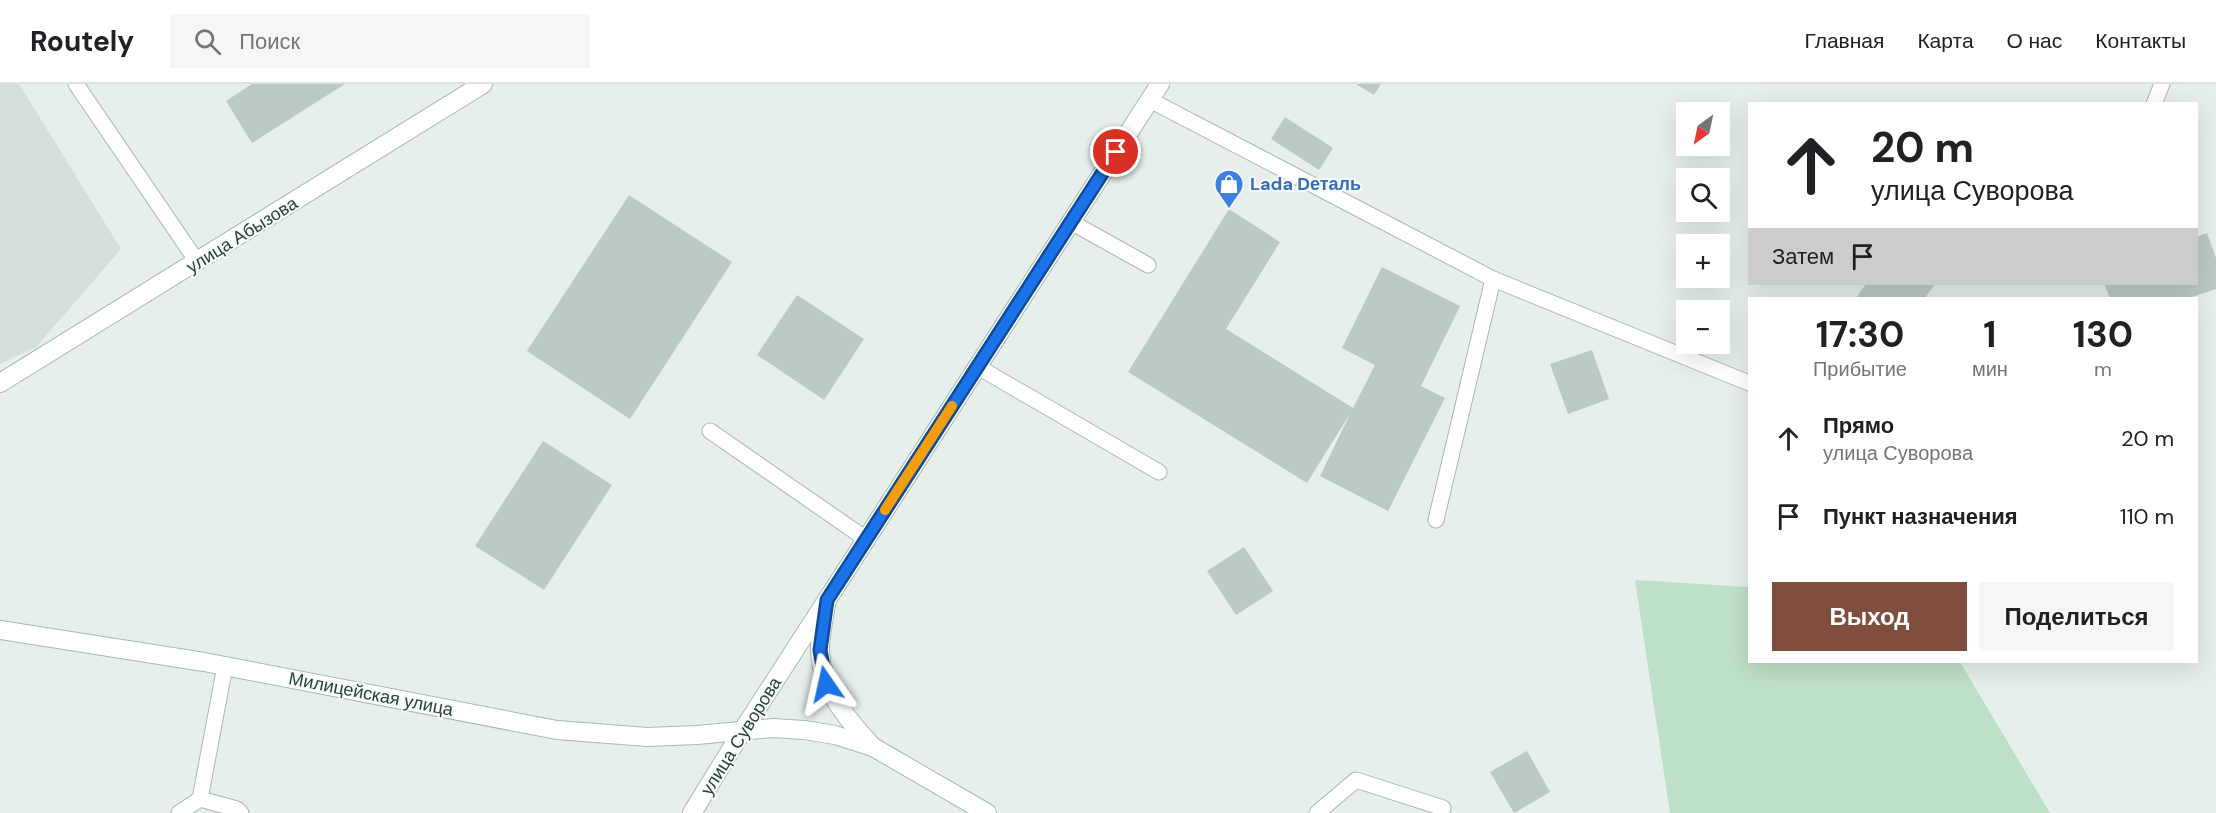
<!DOCTYPE html>
<html lang="ru">
<meta charset="utf-8">
<style>
:root{--surface:#fff;--page:#f6f6f6;--text:#202124;--muted:#757577;--line:#e0e0e0;--accent:#7f4e3f}
body{margin:0;font-family:"DM Sans",sans-serif;background:var(--page);color:var(--text);height:100vh;display:flex;flex-direction:column;font-size:22px;white-space:nowrap}
*{box-sizing:border-box;margin:0}
p{font-size:20px;color:var(--muted)}
.icon{flex:none;width:33px;height:33px;fill:none;stroke:currentColor;stroke-width:2;stroke-linecap:round;stroke-linejoin:round}
.map{position:relative;flex:1;overflow:hidden}
.side{position:absolute;left:1748px;top:213px;width:450px;height:366px;display:flex;flex-direction:column;background:var(--surface);border-radius:0px;box-shadow:0 6px 24px #0002}
.side>*{flex:none}
.hud{position:absolute;left:1748px;top:18px;width:450px;height:183px;border-radius:0px;box-shadow:0 6px 24px #0002;background:#fff;color:var(--text);overflow:hidden}
.needle{width:39px;rotate:213deg}
.controls{position:absolute;left:1676px;top:18px;display:grid;gap:12px}
.controls a{display:grid;place-items:center;width:54px;height:54px;border-radius:0px;background:var(--surface);box-shadow:0 6px 24px #0002;font-size:30px}
.pin{position:absolute;display:grid;place-items:center;width:51px;height:51px;color:#fff;margin:-26px;border:3px solid #fff;border-radius:50%;box-shadow:0 2px 6px #0007}
.me{position:absolute;width:66px;margin:-33px;rotate:349deg;stroke-linejoin:round;filter:drop-shadow(0 0 4px #0008)}
.turn{display:flex;align-items:center;gap:21px;height:126px;padding:0 24px;font-size:27px}
.turn .icon{width:78px;height:78px;stroke-width:2.5}
.turn b{display:block;font-size:42px;line-height:51px}
.then{display:flex;align-items:center;height:57px;padding:0 24px;background:#0003;gap:12px;font-size:22px}
.eta{display:flex;justify-content:space-evenly;align-items:center;height:102px;text-align:center}
.eta b{font-size:36px;font-weight:700;line-height:42px}
.primary-button{display:flex;gap:12px;margin-top:auto;padding:12px 24px}
.primary-button a{flex:1;height:69px;border-radius:0px;background:var(--accent);color:#fff;font-size:24px;font-weight:700;line-height:69px;text-align:center}
.primary-button a+a{background:var(--page);color:var(--text)}
ul{padding:0;list-style:none}
li{display:flex;align-items:center;gap:18px;height:78px;padding:0 24px}
li div{flex:1}
li b{display:block;font-size:22px}
li em{font-style:normal}
header{display:flex;align-items:center;gap:36px;box-sizing:border-box;height:84px;padding:0 30px;background:var(--surface);border-bottom:2px solid var(--line)}
header strong{font-size:28px}
nav{display:flex;gap:33px;margin-inline-start:auto;font-size:21px}
.search{width:420px;height:54px;background:var(--page);display:flex;align-items:center;gap:15px;box-sizing:border-box;padding:0 21px;border-radius:0px;color:var(--muted);font-size:22px}
.map>svg:first-child{display:block}
</style>
<header>
<strong>Routely</strong>
<div class="search"><svg class="icon" aria-label="search" viewBox="0 0 24 24"><circle cx="10" cy="10" r="6"/><path d="M15 15l6 6"/></svg>Поиск</div>
<nav><a>Главная</a><a>Карта</a><a>О нас</a><a>Контакты</a></nav>
</header>
<div class="map">
<svg width="2216" height="729" viewBox="0 0 2216 729">
<rect width="100%" height="100%" fill="#e6efeb"/>
<path fill="#d4dfda" d="M0 0H19L121 165 36 263 0 280Z"/>
<path fill="#bfe0c8" d="M1635 496 1749 503V578H1960L2050 729H1670Z"/>
<g fill="#bbcac4">
<path d="M252 0H345L252 59 226 17Z"/>
<path d="M1356 0H1381L1374 11Z"/>
<path d="M1285 33 1333 64 1319 86 1271 55Z"/>
<path d="M629 111 732 178 630 335 527 267Z"/>
<path d="M1229 125 1280 158 1226 245 1353 324 1375 281 1342 264 1382 183 1460 222 1421 302 1445 314 1388 427 1320 392 1351 328 1307 399 1128 288Z"/>
<path d="M2207 149 2216 174V205L2189 214H2110L2104 200H2196V153Z"/>
<path d="M1866 200H1935L1925 214H1856Z"/>
<path d="M797 211 864 255 824 316 757 271Z"/>
<path d="M1592 266 1609 315 1568 330 1550 280Z"/>
<path d="M543 357 612 401 544 506 475 462Z"/>
<path d="M1244 463 1273 507 1236 531 1207 487Z"/>
<path d="M1527 667 1550 708 1514 729 1490 688Z"/>
</g>
<g fill="none" stroke-linecap="round" stroke-linejoin="round">
<g stroke="#a8b8b2" stroke-width="17">
<g id="service">
<path d="M76 0 198 179"/>
<path d="M1150 16 1493 195 1436 436"/>
<path d="M2154 20 2162 0"/>
<path d="M1071 138 1148 181"/>
<path d="M1493 195 1749 299"/>
<path d="M978 283 1159 388"/>
<path d="M710 347 866 455"/>
<path d="M200 715 225 582"/>
<path d="M179 729 200 715 237 725 241 729"/>
<path d="M1317 729 1356 696 1443 724"/>
</g>
</g>
<g stroke="#a8b8b2" stroke-width="20">
<g id="minor">
<path d="M0 299 483 0"/>
<path d="M692 729 743 646"/>
</g>
</g>
<g stroke="#a4bbb3" stroke-width="20">
<g id="secondary">
<path d="M826 520C824 535 820 551 820 566 821 605 847 635 872 662"/>
<path d="M0 546 204 578 557 646 647 653 697 651 773 644 804 646 835 651 873 663 987 729"/>
<path d="M743 646 1160 0"/>
</g>
</g>
<use href="#service" stroke="#fff" stroke-width="15"/>
<use href="#minor" stroke="#fff" stroke-width="18"/>
<use href="#secondary" stroke="#fff" stroke-width="18"/>
</g>
<g fill="none" stroke-linecap="round" stroke-linejoin="round">
<g stroke="#114b97" stroke-width="15">
<path id="route" d="M826 600 820 566 827 516 1116 68"/>
</g>
<use href="#route" stroke="#1a73e8" stroke-width="10"/>
<path stroke="#f59e0b" stroke-width="10" d="M885 426 952 322"/>
</g>
<defs>
<g id="shop-pin" transform="scale(1.5)"><path d="M0 17L-7.5 6A9.5 9.5 0 1 1 7.5 6Z" fill="#3f7fe0" stroke="#f7fbf9"/><path d="M-5-2.5h2.3a2.7 3.5 0 0 1 5.4 0H5L5.5 6h-11ZM-1.5-2.5h3a1.5 2.3 0 0 0-3 0Z" fill="#fff"/></g>
</defs>
<g fill-rule="evenodd">
<use href="#shop-pin" x="1229" y="100"/>
</g>
<g text-anchor="middle" stroke-width="4.5" stroke-linejoin="round" paint-order="stroke">
<g font-size="18" font-weight="bold" fill="#366cbe" stroke="#f7fbf9" text-anchor="start">
<text x="1250" y="106">Lada Dеталь</text>
</g>
<g font-size="18" fill="#24423a" stroke="#f7fbf9">
<text transform="translate(242 151) rotate(-32)" y="6">улица Абызова</text>
<text transform="translate(371 610) rotate(11)" y="6">Милицейская улица</text>
<text transform="translate(741 652) rotate(-58)" y="6">улица Суворова</text>
</g>
</g>
</svg>
<div class="controls">
<a><svg class="needle" viewBox="-14 -14 28 28"><path d="M0-13l5 13h-10z" fill="#e53935"/><path d="M0 13l5-13h-10z" fill="#757577"/></svg></a>
<a><svg class="icon" aria-label="search" viewBox="0 0 24 24"><circle cx="10" cy="10" r="6"/><path d="M15 15l6 6"/></svg></a>
<a>+</a>
<a>−</a>
</div>
<div class="pin" style="left:1116px;top:68px;background:#d93025"><svg class="icon" aria-label="arrive" viewBox="0 0 24 24"><path d="M6 21V4h12l-3 4 3 4H6"/></svg></div>
<svg class="me" style="left:826px;top:600px" viewBox="-20 -20 40 40"><path d="M0-17L14 15 0 8-14 15z" fill="#1a73e8" stroke="#fff" stroke-width="4"/></svg>
<div class="hud">
<div class="turn"><svg class="icon" aria-label="ahead" viewBox="0 0 24 24"><path d="M12 20V5M6 11l6-6 6 6"/></svg><div><b>20 m</b>улица Суворова</div></div>
<div class="then">Затем<svg class="icon" aria-label="arrive" viewBox="0 0 24 24"><path d="M6 21V4h12l-3 4 3 4H6"/></svg></div>
</div>
<section class="side">
<div class="eta">
<div><b>17:30</b><p>Прибытие</p></div>
<div><b>1</b><p>мин</p></div>
<div><b>130</b><p>m</p></div>
</div>
<ul>
<li><svg class="icon" aria-label="ahead" viewBox="0 0 24 24"><path d="M12 20V5M6 11l6-6 6 6"/></svg><div><b>Прямо</b><p>улица Суворова</p></div><em>20 m</em></li>
<li><svg class="icon" aria-label="arrive" viewBox="0 0 24 24"><path d="M6 21V4h12l-3 4 3 4H6"/></svg><div><b>Пункт назначения</b></div><em>110 m</em></li>
</ul>
<div class="primary-button"><a>Выход</a><a>Поделиться</a></div>
</section>
</div>
